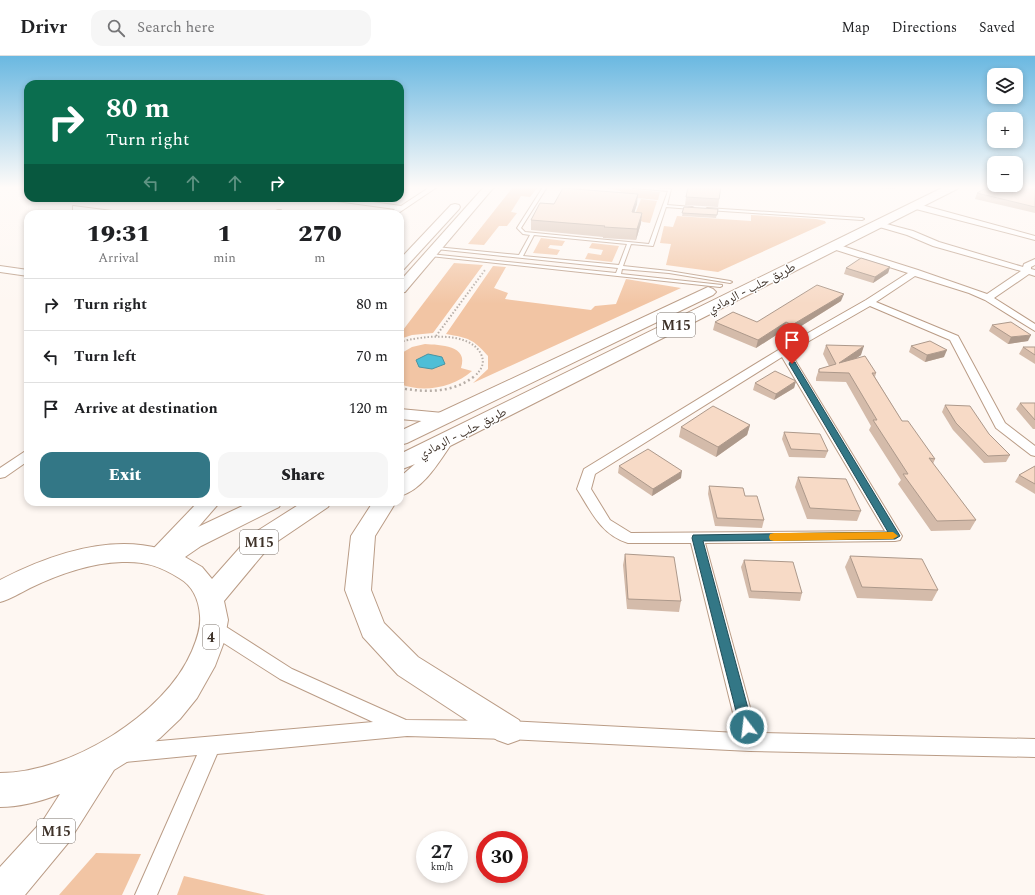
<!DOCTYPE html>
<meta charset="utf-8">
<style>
:root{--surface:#fff;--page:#f6f6f6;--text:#202124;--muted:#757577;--line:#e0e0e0;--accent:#337786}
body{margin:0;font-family:Spectral,"Noto Naskh Arabic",serif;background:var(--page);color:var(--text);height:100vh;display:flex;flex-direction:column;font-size:15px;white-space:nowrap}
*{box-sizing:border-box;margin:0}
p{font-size:13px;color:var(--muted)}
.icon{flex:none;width:22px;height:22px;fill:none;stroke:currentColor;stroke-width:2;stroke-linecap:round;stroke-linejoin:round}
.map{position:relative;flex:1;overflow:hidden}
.drawer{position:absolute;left:24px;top:154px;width:380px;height:296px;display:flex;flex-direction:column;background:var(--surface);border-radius:12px;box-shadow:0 2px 6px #0003}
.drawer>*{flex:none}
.guide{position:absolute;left:24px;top:24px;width:380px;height:122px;border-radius:12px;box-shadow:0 2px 6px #0003;background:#0b6e4f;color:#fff;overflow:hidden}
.tools{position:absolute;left:987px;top:12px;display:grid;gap:8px}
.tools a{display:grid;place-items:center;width:36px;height:36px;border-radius:8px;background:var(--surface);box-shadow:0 2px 6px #0003;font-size:20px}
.speed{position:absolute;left:416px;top:775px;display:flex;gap:8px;font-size:20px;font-weight:700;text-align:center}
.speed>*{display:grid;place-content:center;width:52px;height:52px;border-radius:50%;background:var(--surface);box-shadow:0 2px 6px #0003;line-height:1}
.speed small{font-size:10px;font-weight:400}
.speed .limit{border:6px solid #d22;background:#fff;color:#111}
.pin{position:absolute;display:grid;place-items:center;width:34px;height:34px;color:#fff;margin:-41px -17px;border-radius:50% 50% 50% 0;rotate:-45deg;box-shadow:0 0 4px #0007}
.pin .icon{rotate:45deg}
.me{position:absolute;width:44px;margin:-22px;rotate:345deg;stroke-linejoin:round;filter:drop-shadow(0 0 3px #0008)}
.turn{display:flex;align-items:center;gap:14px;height:84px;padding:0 16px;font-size:18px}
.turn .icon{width:52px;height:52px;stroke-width:2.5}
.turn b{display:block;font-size:28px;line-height:34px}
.lanes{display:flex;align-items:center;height:38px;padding:0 16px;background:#0003;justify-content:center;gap:20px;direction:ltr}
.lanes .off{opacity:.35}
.eta{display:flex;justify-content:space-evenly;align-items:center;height:68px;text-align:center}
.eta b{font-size:24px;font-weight:800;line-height:28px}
.button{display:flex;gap:8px;margin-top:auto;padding:8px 16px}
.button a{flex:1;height:46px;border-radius:12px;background:var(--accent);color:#fff;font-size:16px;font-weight:800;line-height:46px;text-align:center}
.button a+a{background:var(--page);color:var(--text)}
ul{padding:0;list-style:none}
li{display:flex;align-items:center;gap:12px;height:52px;padding:0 16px;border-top:1px solid var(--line)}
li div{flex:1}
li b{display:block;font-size:15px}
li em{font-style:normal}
header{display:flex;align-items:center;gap:24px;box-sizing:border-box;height:56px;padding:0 20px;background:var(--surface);border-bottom:1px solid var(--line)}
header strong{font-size:19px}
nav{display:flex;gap:22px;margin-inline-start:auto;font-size:14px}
.search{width:280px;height:36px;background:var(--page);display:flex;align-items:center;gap:10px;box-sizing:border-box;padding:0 14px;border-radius:12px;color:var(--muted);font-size:15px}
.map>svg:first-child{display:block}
</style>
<header>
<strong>Drivr</strong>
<div class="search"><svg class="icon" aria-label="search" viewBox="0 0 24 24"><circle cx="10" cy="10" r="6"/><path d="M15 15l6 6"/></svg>Search here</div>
<nav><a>Map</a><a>Directions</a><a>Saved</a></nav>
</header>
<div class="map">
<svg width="1035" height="839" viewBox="0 0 1035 839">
<rect width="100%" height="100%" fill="#fef7f2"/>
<g fill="#f2c5a4">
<path d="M513 131H538L530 141 521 140 511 156 517 157 507 170H499L484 189 468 188Z"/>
<path d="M608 131 660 136 658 144 626 141 620 135 607 132Z"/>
<path d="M641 143 657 145 650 167 643 166 634 161Z"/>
<path d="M751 159 816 163 825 165 826 167 718 216 666 209 671 188 660 187 664 170 673 171 677 160 751 165Z"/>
<path d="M541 182 565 185 562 190 550 189 548 192 560 194 557 199 533 197Z"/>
<path d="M592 187 619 190 612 206 585 203 588 197 601 199 603 194 589 192Z"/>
<path d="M454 207 483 209 433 277 412 279 400 283V278Z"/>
<path d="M493 210 506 211 494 232 508 237 505 243 591 254 595 250 616 248 626 223 681 232 473 327 488 313V300C473 283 469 282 446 278Z"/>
<path d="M425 288C440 289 469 289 461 312L472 315C453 332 423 337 400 328V298L412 291Z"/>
<path d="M96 797 141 798 122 839H59Z"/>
<path d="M184 820 266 839H177Z"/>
</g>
<path fill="#4ebed6" stroke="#4994a2" d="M428 298 442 301 445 308 432 313 419 311 416 304Z"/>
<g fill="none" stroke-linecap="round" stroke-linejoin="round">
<g stroke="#ba9c86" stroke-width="2">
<g id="lane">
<path d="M543 131H547L521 172 525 176 649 188 668 135 633 132 631 131H645L671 133 667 149 692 151 694 152 692 153 666 151 653 190 631 188 623 210 669 215 730 225 732 226 730 227 669 217 622 213 621 218 722 229V230L720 231 430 200 428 199 430 198 616 217 618 212 436 193 434 192 436 191 519 199 530 179 523 178 517 172ZM534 179 627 188 619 209 523 200Z"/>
<path d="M707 152 862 162 864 163 862 164 708 154H707Z"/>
</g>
</g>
<g stroke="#ba9c86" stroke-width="2">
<g id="street">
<path d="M430 131H437L397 158 392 156 395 153 329 144 326 142H344L401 150Z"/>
<path d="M912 148H918L1035 180V184L912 152Z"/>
<path d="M73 150 120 156 124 158H104L76 154H73Z"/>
<path d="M278 154H281V158H270Z"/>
<path d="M876 166H879L913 175 939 186 1023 211 1024 208 1035 203V209L1031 211V213L1035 214V220L1029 218 994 242 1035 268V275L985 244 969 237 915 220 876 246 958 280 1005 367 1035 390V400L1031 399 996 372 950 284 870 250 790 296 902 480 900 484 895 485 705 487 757 677 1035 683V701L750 695 508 683 407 680 217 698 157 839H135L197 699 125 706 118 703 115 697 118 691 125 688 373 666 280 623 208 577 206 572 208 567 214 565 220 567 292 613 406 664 508 665 738 677 691 487H628C601 479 591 455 577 433L584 413 780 293 866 244 908 217 830 192V188H836L918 214 987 238 1021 215 933 190 907 179 876 170ZM782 301 885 475 631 477 610 464 591 433 595 418Z"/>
<path d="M0 210 28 214V220L0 216Z"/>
<path d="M28 395V405L5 421 0 422V412L24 396Z"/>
</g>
</g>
<g stroke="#ba9c86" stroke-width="2">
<g id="secondary">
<path d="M484 131H494L405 236 400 237V225Z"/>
<path d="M455 148 459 149 460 151 459 153 404 213 400 214V203L451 149Z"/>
<path d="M400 353 443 357 449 358 452 362 449 366 443 367 400 363Z"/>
<path d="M198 446H220L168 506 160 508 152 506 149 500 152 494Z"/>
</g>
</g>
<g stroke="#ba9c86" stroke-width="2">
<g id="highway">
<path d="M944 131H959L957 133 450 390C438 408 422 434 400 440V421L415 408 400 414V398Z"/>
<path d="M708 231 713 233 716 236 713 239 407 387 400 389V375Z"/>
<path d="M251 446H282L279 451 201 490 185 501 202 511 212 523 251 479 303 446H331L328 451 269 491 224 545 228 564 224 586 215 610 197 642 180 663 160 682 138 699 114 714 68 787 25 839H0V811L44 763 60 738C42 745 19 751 0 751V717C69 717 165 659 192 595 197 583 201 572 200 560 199 544 193 530 179 522 160 510 145 505 122 506 90 507 59 518 30 532 20 537 11 543 0 546V524C47 500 108 478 161 493L183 478Z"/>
<path d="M373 446H396L375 480 371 534 384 567 418 601 519 664 524 674 519 684 508 688 497 684 398 619 363 581 345 534 351 480Z"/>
</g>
</g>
<g stroke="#b7aea7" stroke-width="2" stroke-dasharray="1.5 2" stroke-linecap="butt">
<path d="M436 280 485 214"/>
<path d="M400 286C421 280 469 274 481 298 485 307 482 313 475 320"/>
</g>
<path stroke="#b7aea7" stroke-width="2.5" stroke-dasharray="2 3" stroke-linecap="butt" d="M400 332C427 337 454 337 476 319"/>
<use href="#lane" fill="#fff" fill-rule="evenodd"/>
<use href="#street" fill="#fff" fill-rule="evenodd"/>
<use href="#secondary" fill="#fff" fill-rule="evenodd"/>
<use href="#highway" fill="#fff" fill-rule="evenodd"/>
</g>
<g fill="#d4bbaa">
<path d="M721 131 718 151 685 149 686 141Z"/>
<path d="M867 131H895L894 133Z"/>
<path d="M1035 131V157L975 143 977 137Z"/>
<path d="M554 148H637L634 156 641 167 636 184 603 182V181L531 174V164Z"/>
<path d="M684 151 718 153 716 162 682 160Z"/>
<path d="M890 211 888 217 873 227 844 218 846 212Z"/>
<path d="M841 245 790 277 784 274 756 292 713 274 715 266H757Z"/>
<path d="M992 269 1028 285 1008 288 989 275Z"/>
<path d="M826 289 861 299 855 303 876 317 875 321 902 365 935 403 933 408 976 464 970 474 931 475 898 428 901 424 869 374 871 370 846 326 816 325V322L819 313 829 310 823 298Z"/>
<path d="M911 290 944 301 925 306 909 296Z"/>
<path d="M1023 291H1035V308L1019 298Z"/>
<path d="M796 325 794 332 774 344 753 334 755 327Z"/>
<path d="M1020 347H1035V373H1033L1016 353Z"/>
<path d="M945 349 989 378 1010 399 1006 406 984 407 953 374 942 356Z"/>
<path d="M750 369 747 379 716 401 679 381 681 371Z"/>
<path d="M784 376 828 395 825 402 789 401 782 383Z"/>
<path d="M619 410 681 422 652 440 618 417Z"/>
<path d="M1035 410V438L1015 426 1019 419Z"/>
<path d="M798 421 861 455 857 465 807 463 795 431Z"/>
<path d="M709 430 745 440 764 464 762 472 715 470 708 438Z"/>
<path d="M625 498 681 545 679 556 627 553 623 509Z"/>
<path d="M850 500 938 534 932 545 857 542 845 511Z"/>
<path d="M744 504 802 537 800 545 749 542 741 511Z"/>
</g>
<g fill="#ad998b">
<path d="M638 138 637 148 631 167 632 156Z"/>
<path d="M642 157 641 167 636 184 637 173Z"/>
<path d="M890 211 888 217 873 227 875 221Z"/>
<path d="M844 238 841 245 790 277 792 269Z"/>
<path d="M786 266 784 274 756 292 758 284Z"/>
<path d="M1031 279 1028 285 1008 288 1011 281Z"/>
<path d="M864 290 861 299 836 316 839 307Z"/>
<path d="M947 294 944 301 925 306 927 299Z"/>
<path d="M796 325 794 332 774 344 776 338Z"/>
<path d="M750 369 747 379 716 401 718 391Z"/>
<path d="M682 415 681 422 652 440 653 433Z"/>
</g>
<g fill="#f7dac6" stroke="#ad998b">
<path d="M688 131H721L719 143 686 141Z"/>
<path d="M988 131H1032L1035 132V151L977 137Z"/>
<path d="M563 132 638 138 632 156 642 157 637 173 604 171 605 170 531 164 540 147 554 148Z"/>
<path d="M684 151 718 153 717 159 682 157Z"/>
<path d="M861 202 890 211 875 221 846 212Z"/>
<path d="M817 229 844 238 792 269 786 266 758 284 715 266 733 256 757 266Z"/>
<path d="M1011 266 1031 279 1011 281 992 269Z"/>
<path d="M930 285 947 294 927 299 911 290Z"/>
<path d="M826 289 864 290 839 307 865 300 876 317H872L902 365H908L935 403 929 402 976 464 937 465 903 418H908L873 364H877L849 317 819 316V313L836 308Z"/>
<path d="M1023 291H1035V299Z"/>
<path d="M775 315 796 325 776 338 755 327Z"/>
<path d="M1020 347H1035V364Z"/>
<path d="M945 349 970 350 989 378 1010 399 988 400 956 367Z"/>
<path d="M713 350 750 369 718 391 681 371Z"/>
<path d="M784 376 820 378 828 395 791 393Z"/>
<path d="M648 393 682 415 653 433 619 410Z"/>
<path d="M1035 410V428L1019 419Z"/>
<path d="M798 421 846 423 861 455 810 452Z"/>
<path d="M709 430 743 432 745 440H757L764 464 717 462Z"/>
<path d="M625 498 674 501 681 545 628 543Z"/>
<path d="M850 500 922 503 938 534 862 531Z"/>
<path d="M744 504 793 506 802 537 751 535Z"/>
</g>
<linearGradient id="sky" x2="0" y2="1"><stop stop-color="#6ab8e1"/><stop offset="0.53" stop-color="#fffbf9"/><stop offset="1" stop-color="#fffbf9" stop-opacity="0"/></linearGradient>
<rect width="1035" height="248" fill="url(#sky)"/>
<path fill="#337786" stroke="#214d57" d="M790 306H795L796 308 900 480 895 483 703 485 753 671 751 675 747 677 742 675 740 671 692 482 693 479 888 476 789 308Z"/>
<path fill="#f59e0b" d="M893 476 898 480 893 483 774 485 770 484 769 481 770 478 774 477Z"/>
<g text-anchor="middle" stroke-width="3" stroke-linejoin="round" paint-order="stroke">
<g font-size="13" fill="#3e3229" stroke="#fff">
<text transform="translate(751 231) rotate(-27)" y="5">طريق حلب - الرمادي</text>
<text transform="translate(462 376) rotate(-27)" y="5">طريق حلب - الرمادي</text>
</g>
<g fill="#fff" stroke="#787069" stroke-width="1">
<rect x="657" y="257" width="38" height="24" rx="3"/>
<rect x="240" y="474" width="38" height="24" rx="3"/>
<rect x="203" y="569" width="16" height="24" rx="3"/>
<rect x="37" y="763" width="38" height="24" rx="3"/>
</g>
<g font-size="14" font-weight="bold" fill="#3e3229">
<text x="676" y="274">M15</text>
<text x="259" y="491">M15</text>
<text x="211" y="586">4</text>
<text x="56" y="780">M15</text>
</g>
</g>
</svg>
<div class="tools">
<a><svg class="icon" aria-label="layers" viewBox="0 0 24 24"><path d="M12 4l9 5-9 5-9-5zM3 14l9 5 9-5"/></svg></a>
<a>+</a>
<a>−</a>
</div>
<div class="speed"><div>27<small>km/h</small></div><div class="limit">30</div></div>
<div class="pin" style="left:792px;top:308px;background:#d93025"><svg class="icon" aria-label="arrive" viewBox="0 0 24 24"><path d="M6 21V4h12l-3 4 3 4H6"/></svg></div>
<svg class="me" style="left:747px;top:671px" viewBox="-20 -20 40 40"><circle r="17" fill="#337786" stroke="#fff" stroke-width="3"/><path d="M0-11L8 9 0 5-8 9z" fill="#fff"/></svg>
<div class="guide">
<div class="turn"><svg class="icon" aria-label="right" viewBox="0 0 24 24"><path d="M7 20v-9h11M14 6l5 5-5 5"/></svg><div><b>80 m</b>Turn right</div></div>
<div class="lanes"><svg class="icon off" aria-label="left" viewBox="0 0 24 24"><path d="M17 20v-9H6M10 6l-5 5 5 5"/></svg><svg class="icon off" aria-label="ahead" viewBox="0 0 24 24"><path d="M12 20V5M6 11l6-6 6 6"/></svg><svg class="icon off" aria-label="ahead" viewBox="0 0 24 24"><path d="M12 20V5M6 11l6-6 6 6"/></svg><svg class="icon" aria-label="right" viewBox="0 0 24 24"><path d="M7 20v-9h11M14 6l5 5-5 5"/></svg></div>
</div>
<section class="drawer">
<div class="eta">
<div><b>19:31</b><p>Arrival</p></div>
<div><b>1</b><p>min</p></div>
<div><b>270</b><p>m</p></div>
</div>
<ul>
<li><svg class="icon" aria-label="right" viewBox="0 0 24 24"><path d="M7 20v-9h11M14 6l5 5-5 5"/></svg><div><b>Turn right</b></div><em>80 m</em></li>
<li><svg class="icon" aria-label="left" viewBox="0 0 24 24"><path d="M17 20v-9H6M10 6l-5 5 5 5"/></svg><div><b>Turn left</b></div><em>70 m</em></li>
<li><svg class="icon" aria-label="arrive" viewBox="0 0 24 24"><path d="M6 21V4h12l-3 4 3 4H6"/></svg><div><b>Arrive at destination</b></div><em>120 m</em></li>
</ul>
<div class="button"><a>Exit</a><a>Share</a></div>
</section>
</div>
